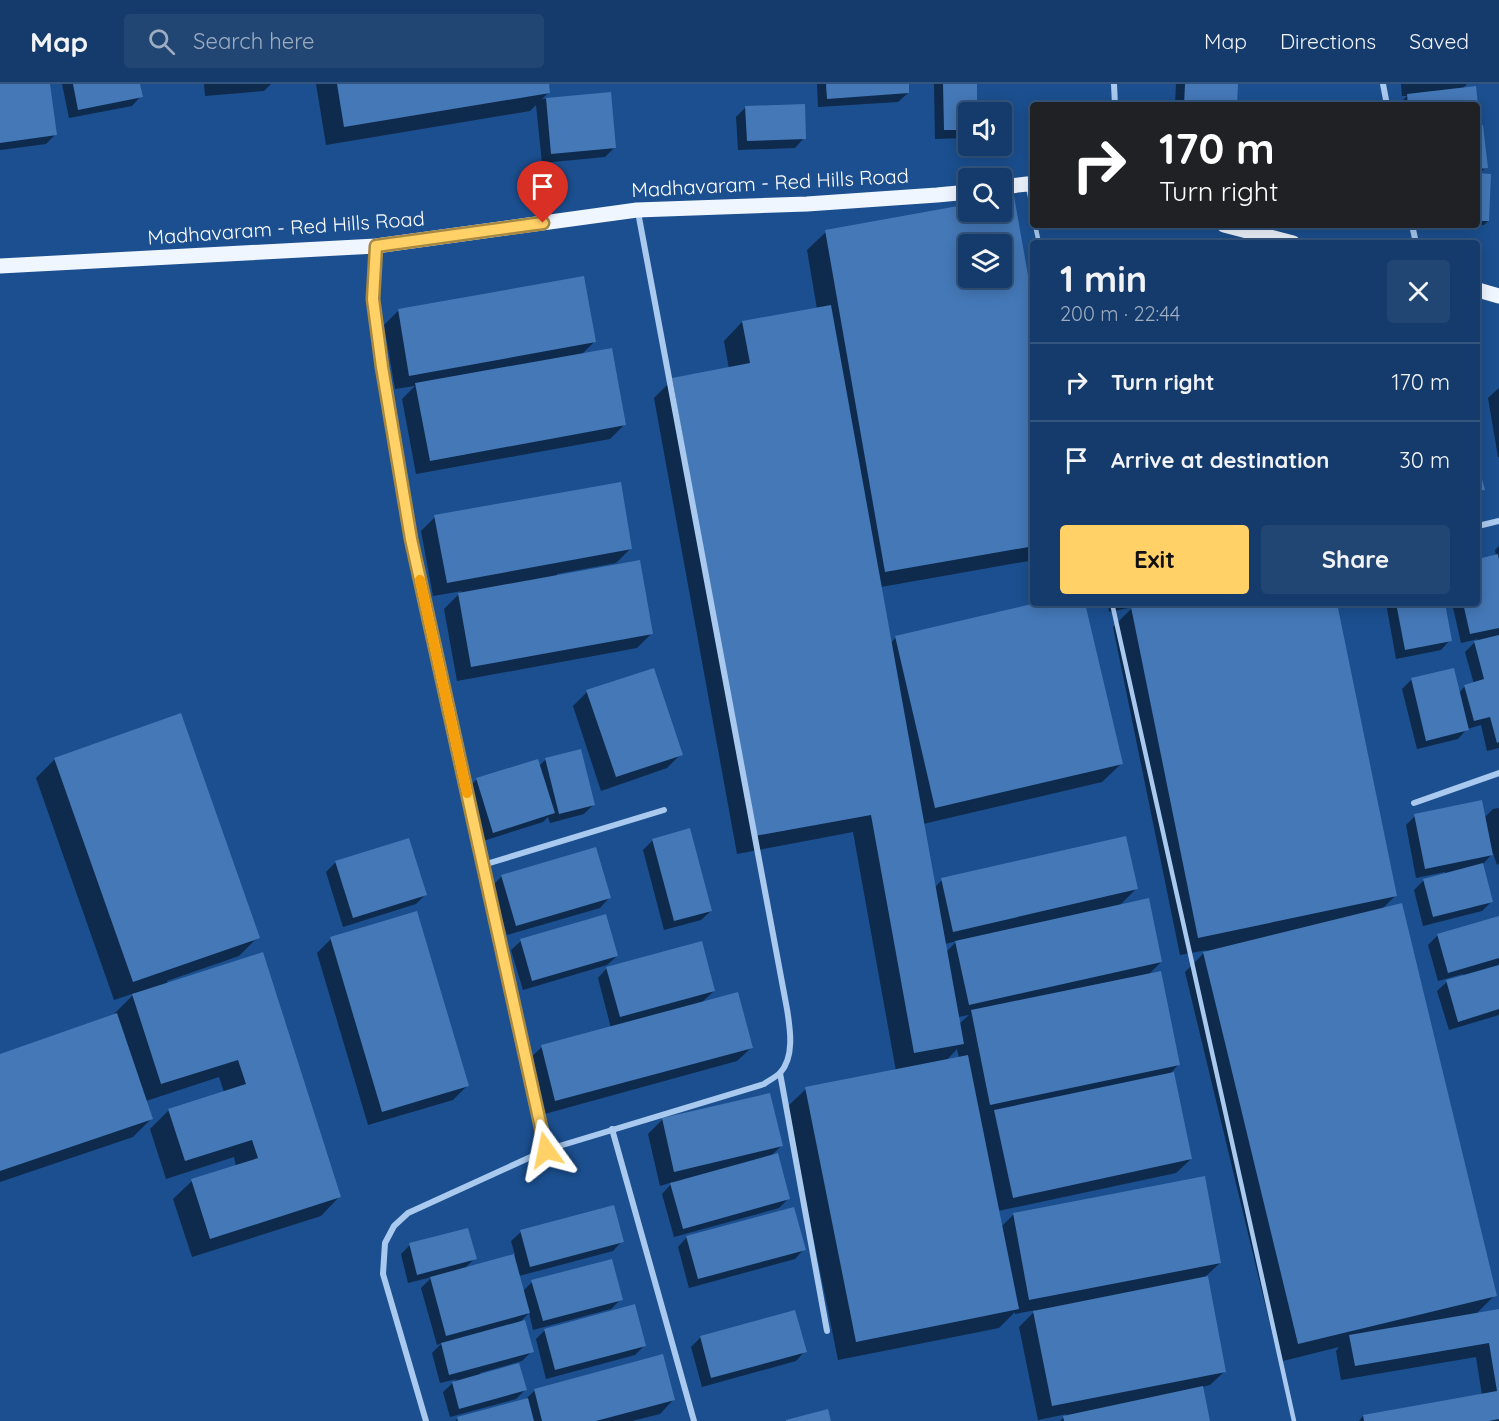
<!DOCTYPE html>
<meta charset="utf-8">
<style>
:root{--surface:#143b6b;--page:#214673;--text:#f1f3f6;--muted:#9dadc1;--line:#33557e;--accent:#ffd166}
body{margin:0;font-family:Quicksand,sans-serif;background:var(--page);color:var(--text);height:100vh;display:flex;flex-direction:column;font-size:22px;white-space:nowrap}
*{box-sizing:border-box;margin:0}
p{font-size:20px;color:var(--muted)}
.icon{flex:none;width:33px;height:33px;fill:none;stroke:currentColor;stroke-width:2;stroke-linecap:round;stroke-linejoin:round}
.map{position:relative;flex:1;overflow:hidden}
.details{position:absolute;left:1030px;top:156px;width:450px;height:366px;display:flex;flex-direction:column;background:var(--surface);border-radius:6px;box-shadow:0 3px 15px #0003,0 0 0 2px var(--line)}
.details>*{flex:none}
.banner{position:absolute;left:1030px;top:18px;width:450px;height:126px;border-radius:6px;box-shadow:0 3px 15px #0003,0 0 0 2px var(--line);background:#202124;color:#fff;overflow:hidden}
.controls{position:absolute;left:958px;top:18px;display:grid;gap:12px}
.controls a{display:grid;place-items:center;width:54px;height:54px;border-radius:6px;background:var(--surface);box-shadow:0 3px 15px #0003,0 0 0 2px var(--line);font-size:30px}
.pin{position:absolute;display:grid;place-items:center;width:51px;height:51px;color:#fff;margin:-62px -26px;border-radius:50% 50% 50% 0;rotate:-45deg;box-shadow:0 0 6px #0007}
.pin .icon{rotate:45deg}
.me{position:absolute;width:66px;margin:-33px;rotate:348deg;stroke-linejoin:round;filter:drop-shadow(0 0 4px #0008)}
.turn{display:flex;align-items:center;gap:21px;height:126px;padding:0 30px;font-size:27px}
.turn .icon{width:78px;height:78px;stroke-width:2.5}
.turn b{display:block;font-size:42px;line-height:51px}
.round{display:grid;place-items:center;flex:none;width:63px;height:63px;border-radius:6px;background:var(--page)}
.overview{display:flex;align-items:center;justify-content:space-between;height:102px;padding:0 30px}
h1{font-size:36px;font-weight:800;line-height:45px}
.button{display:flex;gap:12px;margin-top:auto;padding:12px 30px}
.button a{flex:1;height:69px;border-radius:6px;background:var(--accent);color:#111;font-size:24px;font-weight:800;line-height:69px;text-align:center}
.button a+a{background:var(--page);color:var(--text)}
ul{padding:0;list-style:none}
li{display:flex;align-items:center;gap:18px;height:78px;padding:0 30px;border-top:2px solid var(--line)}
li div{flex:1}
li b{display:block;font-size:22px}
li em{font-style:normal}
header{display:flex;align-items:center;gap:36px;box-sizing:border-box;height:84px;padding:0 30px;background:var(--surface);border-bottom:2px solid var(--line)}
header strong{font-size:28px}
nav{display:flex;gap:33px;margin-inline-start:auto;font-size:21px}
.search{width:420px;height:54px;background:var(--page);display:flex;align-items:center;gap:15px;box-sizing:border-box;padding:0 21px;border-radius:6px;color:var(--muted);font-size:22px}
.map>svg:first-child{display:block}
</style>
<header>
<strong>Map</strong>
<div class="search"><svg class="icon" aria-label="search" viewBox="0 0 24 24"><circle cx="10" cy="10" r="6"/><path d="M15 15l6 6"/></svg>Search here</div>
<nav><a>Map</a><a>Directions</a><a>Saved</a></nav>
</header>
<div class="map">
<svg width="1499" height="1337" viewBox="0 0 1499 1337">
<rect width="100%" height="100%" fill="#1b4f8f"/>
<g fill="#0007" fill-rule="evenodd">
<path d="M0 0H49L56 50 46 60 0 66Z"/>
<path d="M62 0H139L141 12 132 22 69 34Z"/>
<path d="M204 0H271L264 7 205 12Z"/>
<path d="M316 0H547L549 8 542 15 609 9 615 63 605 73 542 79 536 21 530 27 326 61Z"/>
<path d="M817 0H907L908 9 898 18 818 23Z"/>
<path d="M934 0H976V28H969V52L966 54 935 55Z"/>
<path d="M1176 0H1236V21H1175Z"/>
<path d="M1401 0H1467L1462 5 1476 21H1398L1407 12H1402Z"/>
<path d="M746 23 804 54 795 64 738 66 736 33Z"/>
<path d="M1482 42 1486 83 1479 90 1488 137 1484 141H1478V43Z"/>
<path d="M1002 116 1034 234V476L881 503 891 559 896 553 1043 519H1084L1121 680 1102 698 923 740 935 803 942 796 1136 805 1119 822 1161 878 1147 892 1178 981 1169 991 1191 1075 1176 1089 998 1127 1001 1143 1013 1131 1220 1179 1206 1192 1225 1287 1210 1301 1202 1303 1209 1337H1060L1067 1330 1038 1336 1019 1243 1036 1226 1015 1230V1228L999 1244 838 1276 787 1023 806 1005 896 987 853 748 737 770 654 314 673 295 729 285 724 257 742 238 817 225 807 166 826 148 969 122V128H1002ZM969 160H1002V194H969ZM957 857 946 868 945 860ZM969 931 959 940 958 933ZM957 965 959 974 946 977Z"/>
<path d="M583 193 594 258 581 271 624 341 610 355 416 390 402 315 415 302 395 305 384 241 398 227Z"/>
<path d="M1499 304V373H1498L1488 314Z"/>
<path d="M1478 383 1484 406 1478 412Z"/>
<path d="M435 433 631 464 616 479 557 490V492L651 550 637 564 457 597 444 525 462 507 433 512 421 447Z"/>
<path d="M1499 462V664L1487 667 1481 641 1467 645 1458 655 1417 665 1402 605 1411 596 1459 609 1465 602 1474 600 1465 568 1478 555 1461 559 1452 519H1478V476L1496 472 1495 466Z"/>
<path d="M1108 519H1336L1395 812 1382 825 1495 1211 1476 1230 1499 1226V1337H1359L1363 1332 1482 1311 1476 1273 1341 1296 1336 1267 1339 1263 1279 1278 1185 888 1207 866 1180 871 1113 543 1133 523 1109 528Z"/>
<path d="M1386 519H1443L1450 556 1441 566 1396 575Z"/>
<path d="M587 608 681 670 667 684 601 707 573 622Z"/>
<path d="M580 667 594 720 584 730 550 739 548 733 543 738 483 757 467 705 476 696 537 677 539 682 545 676Z"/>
<path d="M55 675 258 853 239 872 167 897 168 900 262 870 339 1113 321 1132 192 1173 173 1115 192 1097 236 1082 234 1073 166 1095 150 1045 169 1026 224 1008 219 993 146 1017 152 1034 133 1053 0 1098V971L115 932 114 930 135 909 114 916 36 694Z"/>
<path d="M1499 724V780L1497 781 1493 769 1482 781 1492 817 1482 827 1423 842 1414 806 1424 796 1445 791V788L1416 794 1406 741 1415 732 1484 734 1493 725Z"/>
<path d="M653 756 711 827 701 836 664 846 643 766Z"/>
<path d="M336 778 426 810 416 820 343 843 326 788Z"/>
<path d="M502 792 609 814 600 824 507 851 492 802Z"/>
<path d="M1499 835V880L1496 883 1499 882V931L1449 946 1437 907 1447 898 1464 893 1463 890 1438 897 1428 861 1438 851Z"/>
<path d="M331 855 467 1002 453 1016 368 1041 317 869Z"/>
<path d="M521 857 617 872 607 881 523 906 511 866Z"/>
<path d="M607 884 714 907 701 919 752 963 737 977 541 1031 527 977 542 963 611 944 598 894Z"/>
<path d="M662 1036 781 1062 770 1073 789 1114 779 1124 674 1153 662 1110 673 1098 660 1102 648 1050Z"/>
<path d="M521 1148 622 1157 613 1167 519 1192 523 1207 532 1198 621 1215 611 1225 533 1246 529 1229 518 1240 532 1267 522 1277 480 1289 481 1291 525 1306 516 1315 450 1333 443 1308 457 1295 440 1299 432 1269 442 1259 437 1261 421 1204 432 1193 408 1199 401 1170 410 1161 475 1174 464 1185 515 1171 511 1157Z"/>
<path d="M687 1153 804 1165 795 1175 689 1204 678 1163Z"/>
<path d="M545 1246 645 1261 635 1271 546 1295 536 1255Z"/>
<path d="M701 1253 805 1267 796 1277 702 1303 691 1263Z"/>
<path d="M535 1306 674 1315 660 1330 632 1337H455L458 1334 525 1316Z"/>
</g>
<g fill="#4478b7" fill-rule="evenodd">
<path d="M0 0H50L57 51 0 59Z"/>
<path d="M73 0H140L143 13 78 26Z"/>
<path d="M337 0H549L550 9 344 43Z"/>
<path d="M826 0H909V9L827 15Z"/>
<path d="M943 0H977V28H969V46H944Z"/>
<path d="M1185 0H1238L1237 21H1184Z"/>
<path d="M1476 2 1478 21H1408L1407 10Z"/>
<path d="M611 8 616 64 551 70 546 14Z"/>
<path d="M805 20 806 55 747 57 745 22Z"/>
<path d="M1478 41H1483L1488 84 1478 85Z"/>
<path d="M1478 89 1491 90 1489 137H1478Z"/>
<path d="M1014 112 1034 225V462L885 488 825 146 969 120V128H1002V114ZM969 160H1002V194H969Z"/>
<path d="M584 192 596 258 409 292 398 225Z"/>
<path d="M831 221 964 960 914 969 871 731 755 752 672 294 750 279 742 237Z"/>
<path d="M612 264 626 341 430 377 415 299Z"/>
<path d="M1478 380 1485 406 1478 408Z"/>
<path d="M621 398 632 465 447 499 434 431Z"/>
<path d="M1498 470 1499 476V544L1470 550 1463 519H1478V475Z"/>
<path d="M640 476 653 550 471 583 458 509Z"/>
<path d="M1036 519H1085L1123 680 935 724 895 552Z"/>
<path d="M1151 519H1337L1397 812 1198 854 1131 523Z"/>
<path d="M1396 519H1445L1452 557 1405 566Z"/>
<path d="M1499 551V658L1497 659 1490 633 1474 637 1464 601 1484 595 1474 557Z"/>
<path d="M654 584 683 671 616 693 586 606Z"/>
<path d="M1454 584 1469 646 1426 657 1411 594Z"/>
<path d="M181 629 260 854 133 898 54 674Z"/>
<path d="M581 665 595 721 559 730 545 674Z"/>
<path d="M538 675 555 729 493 749 476 694Z"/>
<path d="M1482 716 1493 771 1425 785 1414 730Z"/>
<path d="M690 744 712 827 674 837 652 755Z"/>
<path d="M1126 752 1138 805 953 848 941 794Z"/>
<path d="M409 754 427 811 353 834 335 777Z"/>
<path d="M596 763 611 814 516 842 501 791Z"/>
<path d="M1483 779 1493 818 1433 833 1423 795Z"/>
<path d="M1149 814 1162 878 969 921 955 857Z"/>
<path d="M1402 819 1497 1212 1298 1260 1203 868Z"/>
<path d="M417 827 469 1002 382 1028 330 853Z"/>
<path d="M606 830 618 872 532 897 520 855Z"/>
<path d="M1499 832V874L1448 889 1437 850Z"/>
<path d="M702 857 715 907 620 933 606 883Z"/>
<path d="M263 868 341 1113 210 1155 191 1095 258 1074 252 1056 185 1077 168 1025 246 1000 238 976 161 1000 132 910Z"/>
<path d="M1499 881V925L1458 938 1446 896Z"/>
<path d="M1161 887 1180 981 990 1021 971 926Z"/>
<path d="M738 908 753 964 555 1017 541 961Z"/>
<path d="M117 929 153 1035 0 1087V970Z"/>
<path d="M968 971 1019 1225 856 1258 805 1003Z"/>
<path d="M1174 988 1192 1075 1013 1114 994 1026Z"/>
<path d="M770 1009 783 1062 674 1088 662 1034Z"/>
<path d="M778 1069 790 1115 683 1145 670 1099Z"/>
<path d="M1205 1092 1221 1179 1029 1216 1013 1129Z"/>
<path d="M614 1121 624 1158 530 1183 520 1146Z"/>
<path d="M794 1123 806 1166 698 1195 686 1152Z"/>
<path d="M468 1144 477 1175 417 1191 409 1159Z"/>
<path d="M514 1170 530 1229 446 1252 430 1193Z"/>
<path d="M612 1175 623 1216 543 1237 531 1196Z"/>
<path d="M1208 1192 1226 1288 1052 1322 1033 1227Z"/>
<path d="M635 1220 646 1262 555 1286 544 1245Z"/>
<path d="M1499 1225V1335L1489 1337H1364L1363 1331 1497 1307 1489 1259 1355 1282 1349 1251Z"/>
<path d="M795 1226 807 1268 711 1294 700 1252Z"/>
<path d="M525 1236 534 1268 449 1291 441 1259Z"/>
<path d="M663 1270 675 1316 596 1337H542L534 1305Z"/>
<path d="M519 1279 527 1306 459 1325 452 1298Z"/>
<path d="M1203 1302 1210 1337H1064L1063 1332Z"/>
<path d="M528 1314 534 1337H458L457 1333Z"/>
<path d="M828 1325 831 1337H786V1336Z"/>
</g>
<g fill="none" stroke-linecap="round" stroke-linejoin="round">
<g stroke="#a9c9ee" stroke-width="4.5">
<path d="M1028 103 1034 132"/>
<path d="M1035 141 1039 159"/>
<path d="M1112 519 1294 1337"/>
</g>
<g stroke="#a9c9ee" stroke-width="6">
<path d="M1114 0 1115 21"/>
<path d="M1383 0 1387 21"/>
<path d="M1412 141 1416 159"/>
<path d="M376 162 373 215 382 283 411 455 546 1066 408 1129 394 1142 385 1159 383 1190 426 1337"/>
<path d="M1478 442 1499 437"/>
<path d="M1414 719 1499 689"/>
<path d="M483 781 664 726"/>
<path d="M780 989 827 1247"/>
<path d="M612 1045 694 1337"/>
<path d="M546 1066 764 1000C768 997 776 993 780 989 795 973 790 944 787 925L638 128"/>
</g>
<g stroke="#f0f6ff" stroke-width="15">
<path d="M1002 103 1027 100 1034 101"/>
<path d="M1224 141 1293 159"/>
<path d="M0 182 376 162 637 126 807 120 937 111 969 108"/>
<path d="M1478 206 1499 212"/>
</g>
</g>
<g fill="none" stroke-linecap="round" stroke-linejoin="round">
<g stroke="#a68842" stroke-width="15">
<path id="route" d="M543 139 376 162 373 215 382 283 411 455 546 1066"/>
</g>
<use href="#route" stroke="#ffd166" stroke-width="10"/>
<path stroke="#f59e0b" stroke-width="10" d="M420 496 467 709"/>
</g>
<g text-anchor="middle" stroke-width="6" stroke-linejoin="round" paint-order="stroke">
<g font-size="20" fill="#fff" stroke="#1b4f8f">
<text transform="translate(770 99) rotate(-3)" y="7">Madhavaram - Red Hills Road</text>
<text transform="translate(286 144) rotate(-4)" y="7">Madhavaram - Red Hills Road</text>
</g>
</g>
</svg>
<div class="controls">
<a><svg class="icon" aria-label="sound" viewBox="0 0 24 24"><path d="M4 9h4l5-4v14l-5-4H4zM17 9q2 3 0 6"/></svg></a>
<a><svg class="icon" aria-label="search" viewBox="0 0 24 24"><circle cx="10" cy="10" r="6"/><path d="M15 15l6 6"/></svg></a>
<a><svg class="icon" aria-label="layers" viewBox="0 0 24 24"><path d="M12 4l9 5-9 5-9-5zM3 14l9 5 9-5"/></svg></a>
</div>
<div class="pin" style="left:543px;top:139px;background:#d93025"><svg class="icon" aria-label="arrive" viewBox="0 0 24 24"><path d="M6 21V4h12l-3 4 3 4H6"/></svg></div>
<svg class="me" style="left:546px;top:1066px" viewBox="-20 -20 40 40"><path d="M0-17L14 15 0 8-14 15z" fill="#ffd166" stroke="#fff" stroke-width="4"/></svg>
<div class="banner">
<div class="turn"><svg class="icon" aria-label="right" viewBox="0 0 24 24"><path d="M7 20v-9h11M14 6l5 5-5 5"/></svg><div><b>170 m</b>Turn right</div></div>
</div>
<section class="details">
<div class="overview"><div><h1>1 min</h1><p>200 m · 22:44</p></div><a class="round"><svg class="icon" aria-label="close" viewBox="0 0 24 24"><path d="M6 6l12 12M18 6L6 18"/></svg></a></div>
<ul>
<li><svg class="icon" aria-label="right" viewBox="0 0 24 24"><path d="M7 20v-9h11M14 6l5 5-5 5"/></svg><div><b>Turn right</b></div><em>170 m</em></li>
<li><svg class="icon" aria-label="arrive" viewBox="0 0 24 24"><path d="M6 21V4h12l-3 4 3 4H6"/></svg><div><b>Arrive at destination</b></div><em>30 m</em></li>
</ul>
<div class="button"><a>Exit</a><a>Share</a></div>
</section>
</div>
